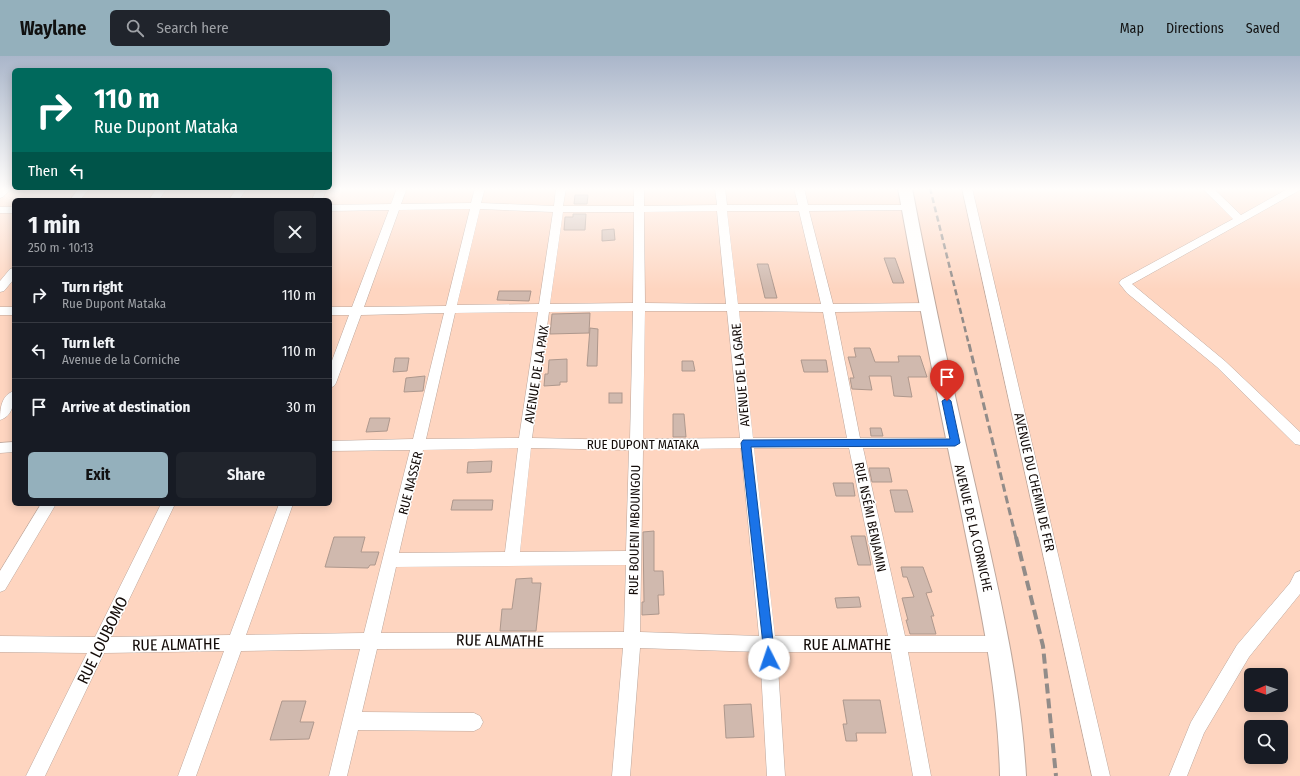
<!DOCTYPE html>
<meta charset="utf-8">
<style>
:root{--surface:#171b24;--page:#20242c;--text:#f1f3f6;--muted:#9ea1a6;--line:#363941;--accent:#94b0bc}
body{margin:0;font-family:"Fira Sans Condensed",sans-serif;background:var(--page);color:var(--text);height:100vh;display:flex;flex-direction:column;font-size:15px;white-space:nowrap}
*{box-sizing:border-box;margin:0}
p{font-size:13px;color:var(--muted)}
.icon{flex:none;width:22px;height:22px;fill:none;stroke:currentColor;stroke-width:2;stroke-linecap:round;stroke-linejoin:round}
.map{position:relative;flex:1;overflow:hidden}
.side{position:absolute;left:12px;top:142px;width:320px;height:308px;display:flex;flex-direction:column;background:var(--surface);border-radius:6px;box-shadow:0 2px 10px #0003}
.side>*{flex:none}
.banner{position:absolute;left:12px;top:12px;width:320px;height:122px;border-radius:6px;box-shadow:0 2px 10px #0003;background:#00695c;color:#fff;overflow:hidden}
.needle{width:26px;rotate:268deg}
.controls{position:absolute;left:1244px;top:612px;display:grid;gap:8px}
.controls a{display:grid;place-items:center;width:44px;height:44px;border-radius:6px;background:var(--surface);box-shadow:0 2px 10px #0003;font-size:20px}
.pin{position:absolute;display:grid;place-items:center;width:34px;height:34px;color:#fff;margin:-41px -17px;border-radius:50% 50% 50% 0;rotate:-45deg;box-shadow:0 0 4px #0007}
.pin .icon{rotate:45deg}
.me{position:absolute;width:44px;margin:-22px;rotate:356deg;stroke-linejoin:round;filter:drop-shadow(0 0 3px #0008)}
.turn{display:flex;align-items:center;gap:14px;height:84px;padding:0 16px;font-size:18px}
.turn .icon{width:52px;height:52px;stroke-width:2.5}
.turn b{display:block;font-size:28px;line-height:34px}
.then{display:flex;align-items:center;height:38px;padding:0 16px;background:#0003;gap:8px;font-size:15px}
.round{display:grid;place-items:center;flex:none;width:42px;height:42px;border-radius:6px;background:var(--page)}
.summary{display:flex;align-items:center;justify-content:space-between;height:68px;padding:0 16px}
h1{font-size:24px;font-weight:700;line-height:30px}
.button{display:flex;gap:8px;margin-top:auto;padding:8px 16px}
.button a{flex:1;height:46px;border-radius:6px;background:var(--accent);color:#111;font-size:16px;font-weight:700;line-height:46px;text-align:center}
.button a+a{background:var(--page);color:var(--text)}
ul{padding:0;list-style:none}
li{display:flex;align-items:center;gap:12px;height:56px;padding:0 16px;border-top:1px solid var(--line)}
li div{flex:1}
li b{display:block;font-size:15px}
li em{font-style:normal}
header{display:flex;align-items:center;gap:24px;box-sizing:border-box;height:56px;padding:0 20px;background:var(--accent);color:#111}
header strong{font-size:19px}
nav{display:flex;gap:22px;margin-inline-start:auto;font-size:14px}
.search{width:280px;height:36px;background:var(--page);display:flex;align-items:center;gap:10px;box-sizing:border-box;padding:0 14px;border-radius:6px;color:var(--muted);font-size:15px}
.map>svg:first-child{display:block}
</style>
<header>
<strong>Waylane</strong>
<div class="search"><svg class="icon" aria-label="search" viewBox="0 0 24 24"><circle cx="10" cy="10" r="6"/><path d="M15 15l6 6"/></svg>Search here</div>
<nav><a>Map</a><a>Directions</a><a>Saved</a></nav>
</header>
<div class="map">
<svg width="1300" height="720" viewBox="0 0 1300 720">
<rect width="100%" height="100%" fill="#fffaf7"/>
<path fill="#fed5c0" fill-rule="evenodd" d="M0 132H1300V720H0ZM14 144H330V448H14ZM1251 619H1281V649H1251ZM1251 671H1281V701H1251Z"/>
<g fill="#d0b9ae" stroke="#ae988d">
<path d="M575 139H588L587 148H574Z"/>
<path d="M573 158H586L585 174H564L565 161H573Z"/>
<path d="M614 173 615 184 602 185V174Z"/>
<path d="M884 202H895L904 227H893Z"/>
<path d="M757 208H768L777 242H765Z"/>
<path d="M499 235H531L529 245 497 244Z"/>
<path d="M590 257 589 277 550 278 552 258Z"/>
<path d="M590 272 598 273 597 310H587Z"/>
<path d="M854 292H870L875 306H899L898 300H920L927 321H908L912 341 894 340 891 320H869L872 334 852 333 850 322H854L848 301H856Z"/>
<path d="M395 302H409L407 315 393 316Z"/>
<path d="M567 303V326H560V329L544 330 545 318H548L549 304Z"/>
<path d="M801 304H826L828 316H804Z"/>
<path d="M682 305H693L695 315H682Z"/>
<path d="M425 320 423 335 404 336 406 322Z"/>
<rect x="609" y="337" width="13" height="10"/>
<path d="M673 358H684L686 381H673Z"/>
<path d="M370 362H390L387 375 366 376Z"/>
<path d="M870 372H881L883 380H871Z"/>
<path d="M492 405 491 416 467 417 468 406Z"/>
<path d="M869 412H889L892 426H872Z"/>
<path d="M833 427H853L855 440H836Z"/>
<path d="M890 434H907L913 456H895Z"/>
<path d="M453 444H493L492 454H451Z"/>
<path d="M654 475V515H663L664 539H658L659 558 642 559V546H644L643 476Z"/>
<path d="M851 480H865L871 509H858Z"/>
<path d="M334 481H365L361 496H379L375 509H370L368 512 325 511Z"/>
<path d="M901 511H923L932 536 926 537 934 560H931L936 578H910L906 564H908L902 542 914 541 907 521H903Z"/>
<path d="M532 522V527H541L536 575H500L502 553H512L516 523Z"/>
<path d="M859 541 861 551 837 552 835 542Z"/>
<path d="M843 644H880L886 677H856L857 685H846L843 668H847Z"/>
<path d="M282 645H306L300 666H314L309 683 270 684Z"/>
<path d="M751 648 754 681 726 682 724 649Z"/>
</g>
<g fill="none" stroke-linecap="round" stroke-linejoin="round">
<g stroke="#bda79c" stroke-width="1">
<g id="street">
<path d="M11 132 3 141 0 142V132Z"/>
<path d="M79 132H90L80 144H70Z"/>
<path d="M157 132H167L159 144H149Z"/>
<path d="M237 132H247L239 144H229Z"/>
<path d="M317 132H327L322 144H312Z"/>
<path d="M397 132H407L401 148 471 147 475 132H485L481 147 554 150 556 132H566L563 150H634V132H644V150L717 149 715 132H725L727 149H798L794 132H804L808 149H912L913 151 912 153 908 154 809 155 833 248 927 247 933 251 927 255 835 256 860 382H955L960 383 962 387 960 391 955 392H863L905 580H999L1005 582 1007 588 1005 594 999 596H908L931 720H913L891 596H777L785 720H767L760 596 640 592 630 720H612L623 592 377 593 362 656 474 657 480 660 483 666 480 672 474 675 358 674 347 720H329L360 593 241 595 196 720H178L224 595 104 597 45 720H26L87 597 0 596V580L95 581 161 448H175L111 581 230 579 279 448H293L246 579 364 577 410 394 330 395V385L413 383 444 257 361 259 336 327 334 330 330 332V310L349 259H330V251H352L389 154 330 155V149L391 148ZM470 153 446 250 364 251 399 154ZM480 153 553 156 539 248 457 249ZM717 155 726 248 645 247 644 156ZM727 155H799L821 248H738ZM563 156H634L633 247 550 248ZM633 255 630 384 532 382 549 256ZM645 255H727L740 382 643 383ZM739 255 823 256 847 382H753ZM538 256 519 382 426 383 455 257ZM518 392 505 496 399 497 423 394ZM531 392 629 394 626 495 520 496ZM741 392 759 580 640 576 643 394ZM754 392H849L888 580H775ZM626 509 624 576 381 577 396 511Z"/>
<path d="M962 132H972L1110 720H1092Z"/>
<path d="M1202 132H1213L1241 159 1289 132H1300V134L1132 228 1225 305 1300 376V389L1295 388 1217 311 1127 237 1119 227 1121 224 1233 163Z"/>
<rect x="0" y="151" width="14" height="6"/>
<path d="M14 212V223L4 235 0 236V225L10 213Z"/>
<rect x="0" y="251" width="14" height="8"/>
<path d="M14 335C14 347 13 360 0 364 0 353 1 339 14 335Z"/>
<path d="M14 386V396L0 397V387Z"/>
<path d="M41 448H56L5 534 0 536V515Z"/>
<path d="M1300 515V538L1249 601 1204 677 1187 720H1169L1191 666 1237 589 1290 527 1295 517Z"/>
</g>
</g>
<g stroke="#bda79c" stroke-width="2">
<path id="secondary" d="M898 132H912C932 237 955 342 979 446 999 537 1021 627 1026 720H1000C998 626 977 536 959 445 937 341 917 237 898 132Z"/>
</g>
<use href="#street" fill="#fff" fill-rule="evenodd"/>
<use href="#secondary" fill="#fff" fill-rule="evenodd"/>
<path stroke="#928c89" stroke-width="2.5" stroke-dasharray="6 3.5" stroke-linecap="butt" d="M930 132 969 289"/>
<path stroke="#928c89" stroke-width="3" stroke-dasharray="8 4" stroke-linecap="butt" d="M969 288 1016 482"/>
<path stroke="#928c89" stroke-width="4" stroke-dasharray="10 5" stroke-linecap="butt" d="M1016 481 1043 590 1056 720"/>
</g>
<linearGradient id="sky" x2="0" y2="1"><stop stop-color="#aab6ca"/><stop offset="0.57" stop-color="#fffdfb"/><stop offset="1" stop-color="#fffdfb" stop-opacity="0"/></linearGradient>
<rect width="1300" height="233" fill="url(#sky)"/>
<path fill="#1a73e8" stroke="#114b97" d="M947 342 951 345 960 387 955 390 751 391 775 603 773 607 769 608 765 607 741 387 743 384 950 383 942 345Z"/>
<g text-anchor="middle" stroke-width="3" stroke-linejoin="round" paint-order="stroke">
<g font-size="13" fill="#130b08" stroke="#fff">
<text transform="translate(536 318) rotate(-81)" y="5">AVENUE DE LA PAIX</text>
<text transform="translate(740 319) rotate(-95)" y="5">AVENUE DE LA GARE</text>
<text x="643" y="393">RUE DUPONT MATAKA</text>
<text transform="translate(1035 426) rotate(77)" y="5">AVENUE DU CHEMIN DE FER</text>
<text transform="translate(410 427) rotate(-76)" y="5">RUE NASSER</text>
<text transform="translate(871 461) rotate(78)" y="5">RUE NSÉMI BENJAMIN</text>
<text transform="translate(974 472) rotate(77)" y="5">AVENUE DE LA CORNICHE</text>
<text transform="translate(634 474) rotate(-89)" y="5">RUE BOUENI MBOUNGOU</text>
</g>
<g font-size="16" fill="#130b08" stroke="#fff">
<text transform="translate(102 584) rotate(-64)" y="6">RUE LOUBOMO</text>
<text transform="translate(500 584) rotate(1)" y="6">RUE ALMATHE</text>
<text transform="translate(176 588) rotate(-1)" y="6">RUE ALMATHE</text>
<text x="847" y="594">RUE ALMATHE</text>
</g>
</g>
</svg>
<div class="controls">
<a><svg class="needle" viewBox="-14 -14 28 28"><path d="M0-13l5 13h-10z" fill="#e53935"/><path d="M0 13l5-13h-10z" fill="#9ea1a6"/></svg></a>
<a><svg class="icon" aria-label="search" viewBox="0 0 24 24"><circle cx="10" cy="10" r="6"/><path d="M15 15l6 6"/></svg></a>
</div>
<div class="pin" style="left:947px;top:345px;background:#d93025"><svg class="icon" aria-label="arrive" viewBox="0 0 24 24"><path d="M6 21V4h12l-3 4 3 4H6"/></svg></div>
<svg class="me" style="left:769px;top:603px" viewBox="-20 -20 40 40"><circle r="19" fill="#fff"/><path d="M0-13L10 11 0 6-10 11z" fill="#1a73e8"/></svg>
<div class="banner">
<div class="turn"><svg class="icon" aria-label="right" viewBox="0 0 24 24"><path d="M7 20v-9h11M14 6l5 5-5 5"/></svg><div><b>110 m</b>Rue Dupont Mataka</div></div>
<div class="then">Then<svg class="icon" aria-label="left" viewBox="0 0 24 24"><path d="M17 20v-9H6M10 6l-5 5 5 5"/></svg></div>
</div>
<section class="side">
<div class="summary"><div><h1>1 min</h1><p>250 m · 10:13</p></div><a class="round"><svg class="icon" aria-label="close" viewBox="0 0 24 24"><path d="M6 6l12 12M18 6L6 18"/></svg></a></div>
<ul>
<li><svg class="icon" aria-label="right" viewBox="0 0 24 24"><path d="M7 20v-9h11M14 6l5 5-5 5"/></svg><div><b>Turn right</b><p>Rue Dupont Mataka</p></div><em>110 m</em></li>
<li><svg class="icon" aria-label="left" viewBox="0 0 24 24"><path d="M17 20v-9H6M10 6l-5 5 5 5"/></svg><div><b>Turn left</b><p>Avenue de la Corniche</p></div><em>110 m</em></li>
<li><svg class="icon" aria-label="arrive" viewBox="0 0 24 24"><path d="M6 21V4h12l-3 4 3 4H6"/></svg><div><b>Arrive at destination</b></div><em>30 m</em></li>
</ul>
<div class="button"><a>Exit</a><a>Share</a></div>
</section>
</div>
